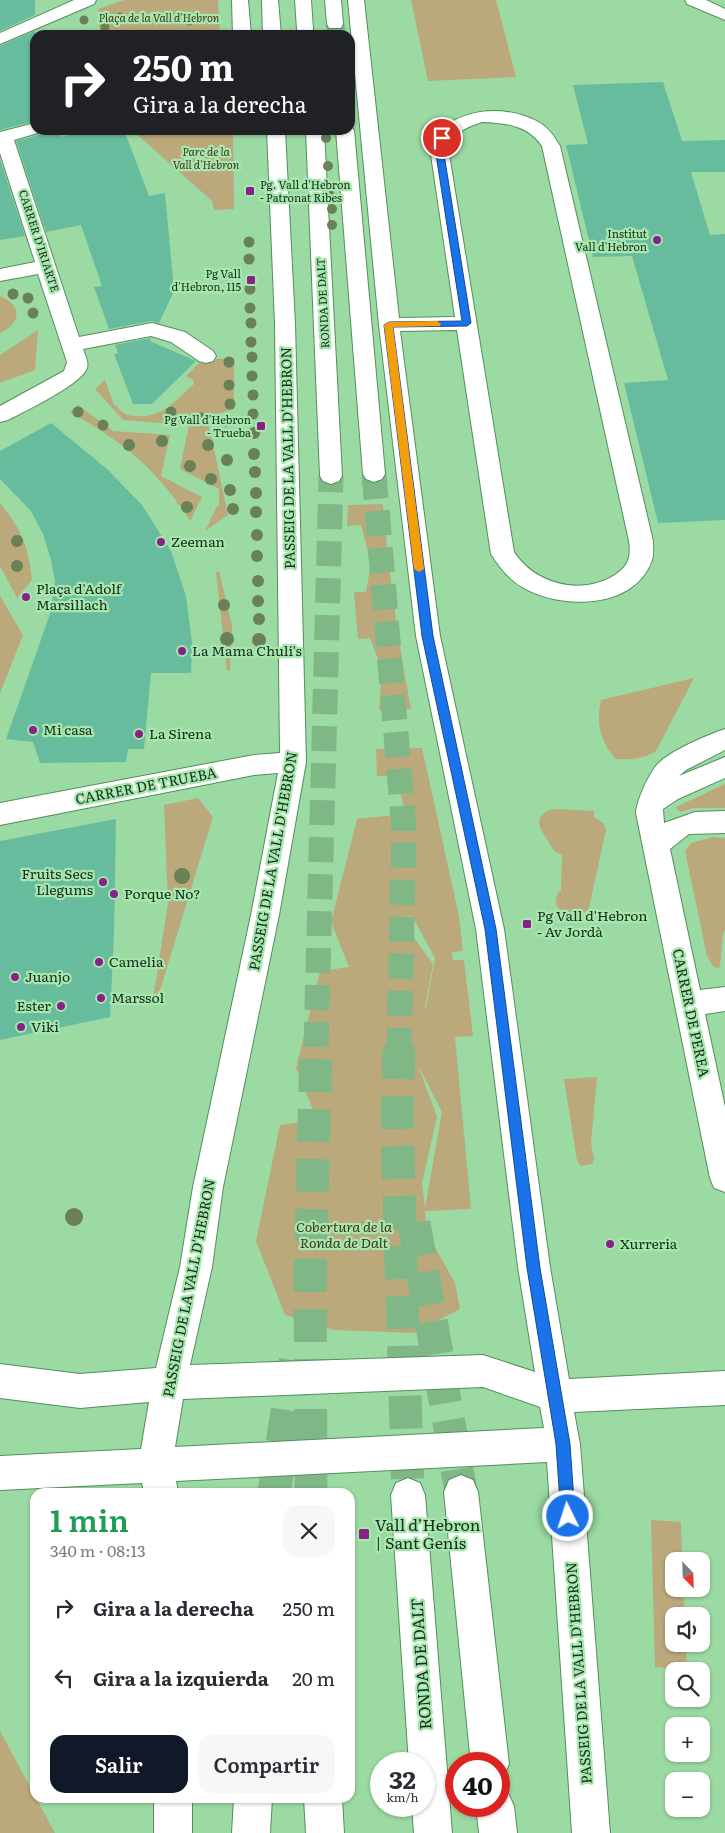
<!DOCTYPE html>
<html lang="es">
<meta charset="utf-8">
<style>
:root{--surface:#fff;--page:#f7f7f7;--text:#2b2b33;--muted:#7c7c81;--accent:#111827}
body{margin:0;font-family:Literata,serif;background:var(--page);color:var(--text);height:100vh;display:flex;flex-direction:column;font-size:19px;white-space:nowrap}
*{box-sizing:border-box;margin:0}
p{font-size:16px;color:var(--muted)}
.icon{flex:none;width:28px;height:28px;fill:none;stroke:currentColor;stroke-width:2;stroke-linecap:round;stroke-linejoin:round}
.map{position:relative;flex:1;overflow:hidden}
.drawer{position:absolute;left:30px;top:1488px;width:325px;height:315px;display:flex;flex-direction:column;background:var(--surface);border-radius:15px;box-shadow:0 1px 4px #0004}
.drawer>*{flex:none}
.banner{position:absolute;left:30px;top:30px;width:325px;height:105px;border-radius:15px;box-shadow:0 1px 4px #0004;background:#202124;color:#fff;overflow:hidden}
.needle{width:32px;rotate:157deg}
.controls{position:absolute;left:665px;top:1552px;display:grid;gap:10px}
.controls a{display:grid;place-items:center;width:45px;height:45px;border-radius:10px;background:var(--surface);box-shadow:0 1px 4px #0004;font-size:25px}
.speed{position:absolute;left:370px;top:1752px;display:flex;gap:10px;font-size:25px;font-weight:700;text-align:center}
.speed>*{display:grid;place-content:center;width:65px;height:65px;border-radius:50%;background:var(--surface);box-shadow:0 1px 4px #0004;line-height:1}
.speed small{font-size:12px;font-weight:400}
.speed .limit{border:8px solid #d22;background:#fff;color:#111}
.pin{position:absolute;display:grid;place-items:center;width:42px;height:42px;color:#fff;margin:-21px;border:2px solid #fff;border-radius:50%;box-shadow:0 1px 5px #0007}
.me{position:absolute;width:55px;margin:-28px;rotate:356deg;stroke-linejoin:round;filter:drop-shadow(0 0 4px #0008)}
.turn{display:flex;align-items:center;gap:18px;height:105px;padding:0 20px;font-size:22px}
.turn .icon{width:65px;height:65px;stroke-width:2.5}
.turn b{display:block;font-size:35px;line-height:42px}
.round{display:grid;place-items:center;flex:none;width:52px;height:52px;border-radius:15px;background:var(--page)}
.summary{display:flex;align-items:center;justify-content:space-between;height:85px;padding:0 20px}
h1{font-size:30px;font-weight:600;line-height:38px;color:#1e9e55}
.button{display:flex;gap:10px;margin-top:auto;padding:10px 20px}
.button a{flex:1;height:58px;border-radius:15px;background:var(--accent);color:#fff;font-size:20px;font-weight:600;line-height:58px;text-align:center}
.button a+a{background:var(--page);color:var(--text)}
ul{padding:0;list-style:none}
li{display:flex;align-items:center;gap:15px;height:70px;padding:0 20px}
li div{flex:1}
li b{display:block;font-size:19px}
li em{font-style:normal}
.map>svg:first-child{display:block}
</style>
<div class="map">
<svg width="725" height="1833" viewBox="0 0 725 1833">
<rect width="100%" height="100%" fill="#9bdaa3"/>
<g fill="#bba97c" fill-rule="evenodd">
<path d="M124 0H218L220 35H100L98 9Z"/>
<path d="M411 0H496L516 77 428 81Z"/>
<path d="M132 130H233L234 209 214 210 212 201Z"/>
<path d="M0 296C23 306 21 323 0 333Z"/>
<path d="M38 330 35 370 0 383V355Z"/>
<path d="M234 358V409L207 417 228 515 205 531 217 506H219V489L180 469 189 425 123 420 95 389 105 380 114 405H116C121 413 128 416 136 416 162 419 176 400 194 384L193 380 186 376 202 360Z"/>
<path d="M78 405 113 431 170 435 161 476 202 497 190 521C157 469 123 442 70 412Z"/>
<path d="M0 503C22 530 28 546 32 580L17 598 0 566Z"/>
<path d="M383 504C389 573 398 641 411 709L379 710 382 669 370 638 358 639 354 592H366L371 563 361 525 347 526 348 505Z"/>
<path d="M219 571 232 625 230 670 227 671 216 572Z"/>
<path d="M0 596 23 635 0 693Z"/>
<path d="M694 678 656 751C643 759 631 760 616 759 600 742 596 722 601 700Z"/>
<path d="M422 748 459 916 463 951 452 952 453 960H464L473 1036 455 1037 471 1209 425 1211 427 1233 455 1283 460 1309 414 1333 334 1330 285 1315 256 1241 280 1125 317 1120 296 1068 320 971 349 967 331 922 357 819 405 814 397 776H377L376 749ZM412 916 435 958 426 1008 425 1007 433 964 399 917ZM418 1065 442 1112 425 1208 422 1183 437 1117Z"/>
<path d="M725 784V808H694L680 812 676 807Z"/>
<path d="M198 798 213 817 157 1000 153 999 168 903 164 805Z"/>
<path d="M553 809 594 811V817L604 824 606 830 589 908C573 925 544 907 561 890L562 855C554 853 552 848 548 841 539 827 532 816 553 809Z"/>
<path d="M713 837 725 838V930L723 933 720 967 717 968 713 966 707 956 685 851 691 843Z"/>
<path d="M597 1077 591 1143 594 1159 592 1164 581 1166 577 1161 564 1079Z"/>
<path d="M651 1520 681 1522 682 1561H674V1589H683L685 1616H674V1644H686L687 1669 655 1667Z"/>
<path d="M0 1731 55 1833H0Z"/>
</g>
<g fill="#68bc9e">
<path d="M0 0H35V15L0 31Z"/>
<path d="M35 31V121L0 130V46Z"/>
<path d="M663 82 682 141 725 140V172H691L710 235 725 234V520L658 523 624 383 668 380 632 256 593 257 566 145 588 144 573 85Z"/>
<path d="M45 130H56L61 137 85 130H124L149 196 165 193 174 291 159 323 152 321 109 329 94 287 102 286 81 225 46 232 16 141 42 134Z"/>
<path d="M0 159 25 236 0 240Z"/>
<path d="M151 338 150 341 196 361 152 404H133L114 354 118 353 115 345Z"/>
<path d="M51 423 107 469 142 505 171 551 186 596 192 643 191 673H151L144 749H128L126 762 40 763 33 742 6 739 50 614 55 581 51 560 43 534 31 511 0 479V451Z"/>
<path d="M116 819 114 934 110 1017 0 1040V841Z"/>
</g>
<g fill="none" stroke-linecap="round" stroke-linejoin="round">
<path stroke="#80b787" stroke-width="19" stroke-dasharray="19 9" stroke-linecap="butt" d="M335 24 336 35"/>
<g stroke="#80b787" stroke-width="25" stroke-dasharray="25 12" stroke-linecap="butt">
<path d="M374 474 404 830 399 1047"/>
<path d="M316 1047 331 476"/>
</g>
<g stroke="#80b787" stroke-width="33" stroke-dasharray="33 17" stroke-linecap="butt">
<path d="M399 1046 397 1128 408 1495"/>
<path d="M414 1223 461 1492"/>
<path d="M274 1492 296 1358"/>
<path d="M311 1492 310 1278 316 1046"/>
</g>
<g stroke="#538f5d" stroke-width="2">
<g id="minor">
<path d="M74 0H96L94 4 0 44V33Z"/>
<path d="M232 0H248L251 35H233Z"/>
<path d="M262 0H278L281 35H263Z"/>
<path d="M348 0H364L399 318 455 317 430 148C446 106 509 102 543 125 551 131 555 138 560 146L653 541C653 547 654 554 652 560 635 610 560 610 522 587 509 579 499 567 491 554L457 330 400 331 440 636 504 929 550 1267 569 1379 725 1371V1405L574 1412 580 1444 610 1833H572L547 1462 176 1481 178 1492H144L142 1483 0 1490V1456L141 1449 149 1402 80 1408 0 1398V1364L80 1374 156 1368 180 1267 193 1187 251 915 278 773 254 775 0 825V803L254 755 280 753 275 324 267 130H285L295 324 306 762 279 915 223 1187 212 1267 190 1365 483 1355 535 1372 518 1267 476 929 416 636 379 325ZM482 122C506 123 528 125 542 146L629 541C630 546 630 552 629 557 628 564 621 571 615 575 592 589 564 589 540 576 529 570 521 562 514 552L448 148C454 132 467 127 482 122ZM483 1387 540 1407 544 1428 175 1447 183 1399Z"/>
<path d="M685 0H706L725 9V20L687 4Z"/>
<path d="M35 123V130H43L41 132 14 140 79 337 152 323 185 332 213 351 216 356 213 361 206 363 199 361 171 342 151 336 83 349C85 355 89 362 87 368 81 385 25 411 8 420L0 422V406L64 371 67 362 38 274 0 281V269L35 262 0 153V132Z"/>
<path d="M725 729V750L686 770 679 776 725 757V778L678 799 663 809 664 823 695 812 725 811V833L689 834 670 849 700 990 725 987V1011L705 1014 725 1107V1192L714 1188 710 1178 636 813C637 800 648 776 656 766 667 752 707 735 725 729Z"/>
<rect x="154" y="1798" width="38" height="35"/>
</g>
</g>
<g stroke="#538f5d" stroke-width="2">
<g id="highway">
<path d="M295 0H311L313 29 311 33H299L297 29Z"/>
<path d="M325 0H341L343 24 341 28H329L327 24Z"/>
<path d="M350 126 354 130 385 474 382 479 374 482 366 479 363 474 336 130H350Z"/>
<path d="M306 130H324L342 476 339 481 331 484 323 481 320 476Z"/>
<path d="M461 1475 473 1480 478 1492 509 1764 503 1777 499 1779V1764H471L444 1492 449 1480Z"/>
<path d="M408 1478 420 1483 425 1495 452 1833H414L412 1806H424V1764H409L391 1495 396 1483Z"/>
<path d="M499 1789 508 1793 514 1806 517 1833H479L476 1806H499Z"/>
<path d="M234 1798H272L270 1833H232Z"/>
<path d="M304 1798H342L344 1833H306Z"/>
</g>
</g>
<use href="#minor" fill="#fff" fill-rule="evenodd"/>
<use href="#highway" fill="#fff" fill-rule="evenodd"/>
</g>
<g fill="#6a8056">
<circle cx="120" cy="17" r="4.5"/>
<circle cx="84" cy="20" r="4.5"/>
<circle cx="189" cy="21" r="4.5"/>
<circle cx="105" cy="27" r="4.5"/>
<circle cx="326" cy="138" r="5"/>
<circle cx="328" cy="166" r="5"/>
<circle cx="329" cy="193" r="5"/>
<circle cx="332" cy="209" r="5"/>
<circle cx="332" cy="225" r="5"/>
<circle cx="249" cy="242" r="5.5"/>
<circle cx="249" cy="259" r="5.5"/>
<circle cx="250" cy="289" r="5.5"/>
<circle cx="13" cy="294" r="5.5"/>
<circle cx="28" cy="298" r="5.5"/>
<circle cx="250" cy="308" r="5.5"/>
<circle cx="33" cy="313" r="5.5"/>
<circle cx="251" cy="323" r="5.5"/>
<circle cx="251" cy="342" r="5.5"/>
<circle cx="252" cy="357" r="5.5"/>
<circle cx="229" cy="362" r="5.5"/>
<circle cx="252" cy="376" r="5.5"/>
<circle cx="229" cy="385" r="5.5"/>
<circle cx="253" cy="395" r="5.5"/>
<circle cx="230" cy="404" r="5.5"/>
<circle cx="78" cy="412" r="5.5"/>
<circle cx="171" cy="412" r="5.5"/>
<circle cx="253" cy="414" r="5.5"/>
<circle cx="201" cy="418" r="5.5"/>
<circle cx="226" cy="421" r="5.5"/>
<circle cx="103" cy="425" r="5.5"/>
<circle cx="254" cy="433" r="6"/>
<circle cx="162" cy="441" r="6"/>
<circle cx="129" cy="445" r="6"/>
<circle cx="208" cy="445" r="6"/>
<circle cx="254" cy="454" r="6"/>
<circle cx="227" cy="460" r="6"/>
<circle cx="190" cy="466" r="6"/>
<circle cx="255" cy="472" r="6"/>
<circle cx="211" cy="479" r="6"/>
<circle cx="230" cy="490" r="6"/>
<circle cx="256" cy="493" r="6"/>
<circle cx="187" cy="507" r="6"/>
<circle cx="233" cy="509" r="6"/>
<circle cx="256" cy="512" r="6"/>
<circle cx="257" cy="535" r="6"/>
<circle cx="17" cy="541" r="6"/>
<circle cx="257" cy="556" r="6"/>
<circle cx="17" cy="566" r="6"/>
<circle cx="258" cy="581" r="6"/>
<circle cx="258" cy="601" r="6"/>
<circle cx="224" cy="605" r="6"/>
<circle cx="259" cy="619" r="6"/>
<circle cx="227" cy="639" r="7"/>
<circle cx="259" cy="640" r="7"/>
<circle cx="182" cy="876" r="8"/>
<circle cx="74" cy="1217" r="9"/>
</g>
<path fill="#1a73e8" stroke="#114b97" d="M439 136 446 138 443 148 471 323 467 326 393 327 433 636 496 929 540 1268 570 1444 575 1516 573 1521 568 1523 563 1521 561 1516 556 1444 527 1268 485 929 422 636 384 325 389 322 462 321 435 148Z"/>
<path fill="#f59e0b" d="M437 321 441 324 440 326 393 327 424 569 419 572 414 569 384 325 389 322Z"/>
<g fill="#872087" stroke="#a7e7af" stroke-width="2">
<rect x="245" y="186" width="10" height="10" rx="2.5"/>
<circle cx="657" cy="240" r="5"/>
<rect x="246" y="275" width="10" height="10" rx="2.5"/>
<rect x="256" y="421" width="10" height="10" rx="2.5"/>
<circle cx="161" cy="542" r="5"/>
<circle cx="26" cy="597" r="5"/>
<circle cx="182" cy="651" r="5"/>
<circle cx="33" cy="730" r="5"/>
<circle cx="139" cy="734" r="5"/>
<circle cx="103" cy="882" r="5"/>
<circle cx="114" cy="894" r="5"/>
<rect x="522" y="919" width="10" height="10" rx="2.5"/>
<circle cx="99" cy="962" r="5"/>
<circle cx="15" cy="977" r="5"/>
<circle cx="101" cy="998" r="5"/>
<circle cx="61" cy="1006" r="5"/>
<circle cx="21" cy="1027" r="5"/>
<circle cx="610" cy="1244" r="5"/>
<rect x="358" y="1528" width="12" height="12" rx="2.5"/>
</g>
<g text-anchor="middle" stroke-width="4.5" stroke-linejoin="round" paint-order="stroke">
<g font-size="11" font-style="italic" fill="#423617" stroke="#a7e7af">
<text x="159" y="22">Plaça de la Vall d'Hebron</text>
<text x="206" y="156">Parc de la<tspan x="206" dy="13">Vall d'Hebron</tspan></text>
</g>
<g font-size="11" fill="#132d18" stroke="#a7e7af" text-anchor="end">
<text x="260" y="189" text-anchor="start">Pg. Vall d'Hebron<tspan x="260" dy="13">- Patronat Ribes</tspan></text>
<text x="647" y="238">Institut<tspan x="647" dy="13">Vall d'Hebron</tspan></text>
<text x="241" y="278">Pg Vall<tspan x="241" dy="13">d'Hebron, 115</tspan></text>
<text x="251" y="424">Pg Vall d'Hebron<tspan x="251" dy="13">- Trueba</tspan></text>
</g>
<g font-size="11" fill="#132d18" stroke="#a7e7af">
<text transform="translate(39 241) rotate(72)" y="4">CARRER D'IRIARTE</text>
<text transform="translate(323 303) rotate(-93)" y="4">RONDA DE DALT</text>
</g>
<g font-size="14" fill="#132d18" stroke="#a7e7af">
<text transform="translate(288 458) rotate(-91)" y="5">PASSEIG DE LA VALL D'HEBRON</text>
<text transform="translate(146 786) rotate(-11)" y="5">CARRER DE TRUEBA</text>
<text transform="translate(273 861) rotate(-80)" y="5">PASSEIG DE LA VALL D'HEBRON</text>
<text transform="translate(691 1013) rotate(78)" y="5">CARRER DE PEREA</text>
<text transform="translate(189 1288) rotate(-79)" y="5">PASSEIG DE LA VALL D'HEBRON</text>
<text transform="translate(579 1673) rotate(-94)" y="5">PASSEIG DE LA VALL D'HEBRON</text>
</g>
<g font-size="14" fill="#132d18" stroke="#a7e7af" text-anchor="start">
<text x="171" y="547">Zeeman</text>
<text x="36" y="594">Plaça d'Adolf<tspan x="36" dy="16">Marsillach</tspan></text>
<text x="192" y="656">La Mama Chuli's</text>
<text x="43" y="735">Mi casa</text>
<text x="149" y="739">La Sirena</text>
<text x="93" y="879" text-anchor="end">Fruits Secs<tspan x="93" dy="16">Llegums</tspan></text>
<text x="124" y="899">Porque No?</text>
<text x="537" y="921">Pg Vall d'Hebron<tspan x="537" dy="16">- Av Jordà</tspan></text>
<text x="109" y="967">Camelia</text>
<text x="25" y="982">Juanjo</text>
<text x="111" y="1003">Marssol</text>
<text x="51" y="1011" text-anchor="end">Ester</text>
<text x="31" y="1032">Viki</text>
<text x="620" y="1249">Xurreria</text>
</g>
<g font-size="14" font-style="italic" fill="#423617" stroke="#a7e7af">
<text x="344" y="1232">Cobertura de la<tspan x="344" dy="16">Ronda de Dalt</tspan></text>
</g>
<g font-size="16" fill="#132d18" stroke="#a7e7af" text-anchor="start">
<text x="375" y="1531">Vall d’Hebron<tspan x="375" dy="18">| Sant Genís</tspan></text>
</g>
<g font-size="16" fill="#132d18" stroke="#a7e7af">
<text transform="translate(421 1664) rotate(-94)" y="6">RONDA DE DALT</text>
</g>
</g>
</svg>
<div class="controls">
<a><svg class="needle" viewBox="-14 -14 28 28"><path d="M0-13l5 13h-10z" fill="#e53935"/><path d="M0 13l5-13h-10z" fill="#7c7c81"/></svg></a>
<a><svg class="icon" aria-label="sound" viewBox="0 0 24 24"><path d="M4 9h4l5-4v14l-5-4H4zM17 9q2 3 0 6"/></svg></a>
<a><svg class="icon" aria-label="search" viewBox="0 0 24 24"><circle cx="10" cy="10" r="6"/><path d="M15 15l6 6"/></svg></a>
<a>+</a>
<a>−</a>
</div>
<div class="speed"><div>32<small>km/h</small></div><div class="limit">40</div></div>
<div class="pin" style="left:442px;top:138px;background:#d93025"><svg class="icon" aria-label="arrive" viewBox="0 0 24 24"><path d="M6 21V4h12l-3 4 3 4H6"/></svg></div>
<svg class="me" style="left:568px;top:1516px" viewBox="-20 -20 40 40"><circle r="17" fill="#1a73e8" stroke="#fff" stroke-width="3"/><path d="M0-11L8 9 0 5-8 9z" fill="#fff"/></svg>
<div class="banner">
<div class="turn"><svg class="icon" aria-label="right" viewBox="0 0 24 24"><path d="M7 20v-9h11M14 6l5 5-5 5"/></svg><div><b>250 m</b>Gira a la derecha</div></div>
</div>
<section class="drawer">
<div class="summary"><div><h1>1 min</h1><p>340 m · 08:13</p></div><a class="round"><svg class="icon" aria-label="close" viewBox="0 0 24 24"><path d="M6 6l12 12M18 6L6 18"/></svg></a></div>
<ul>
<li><svg class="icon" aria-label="right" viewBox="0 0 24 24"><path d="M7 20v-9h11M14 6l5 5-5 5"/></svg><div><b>Gira a la derecha</b></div><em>250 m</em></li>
<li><svg class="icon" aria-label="left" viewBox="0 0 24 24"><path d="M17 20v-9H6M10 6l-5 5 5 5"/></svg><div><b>Gira a la izquierda</b></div><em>20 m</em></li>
</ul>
<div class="button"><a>Salir</a><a>Compartir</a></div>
</section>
</div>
